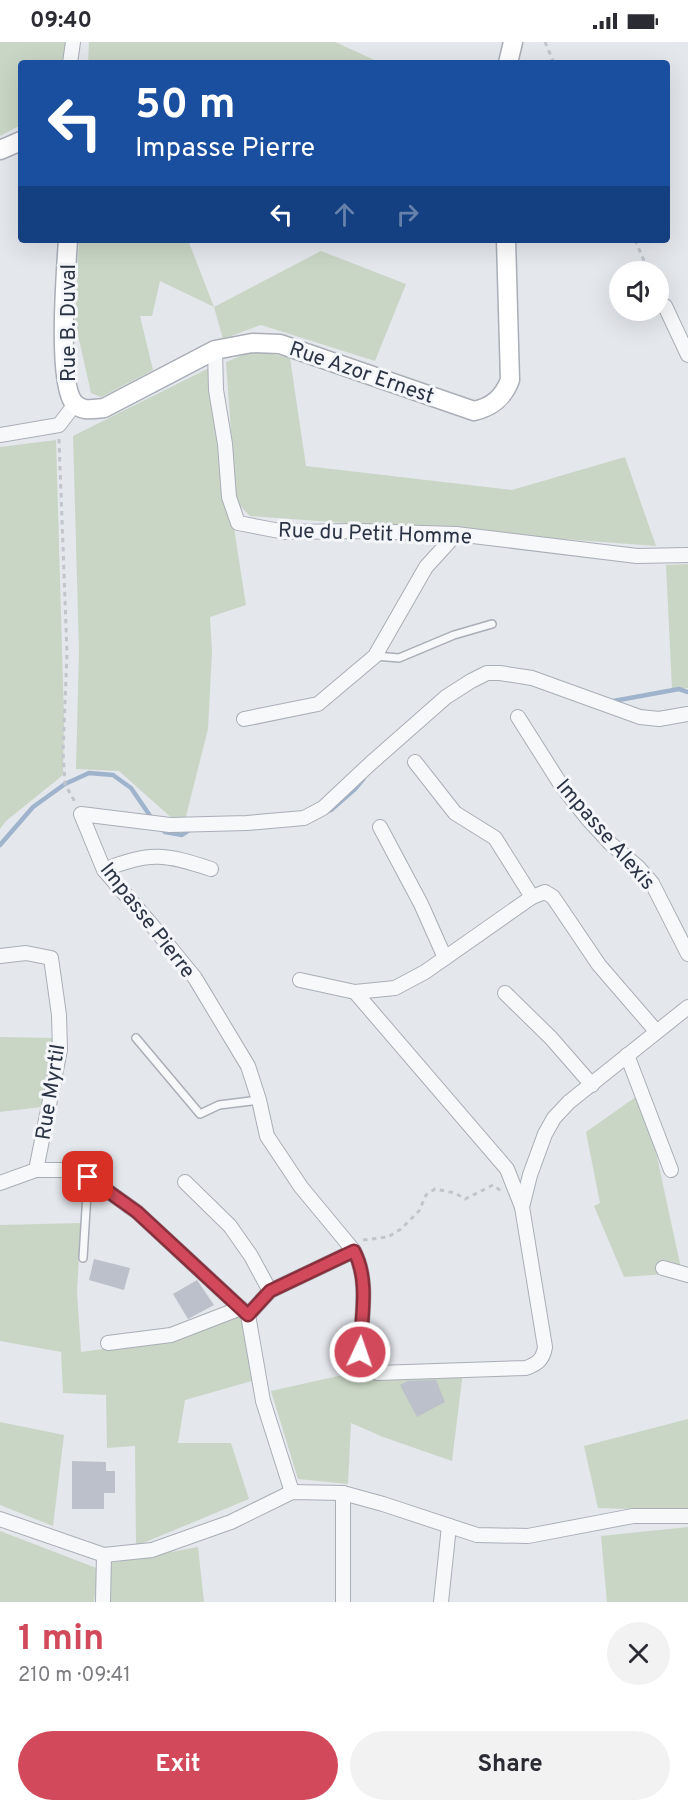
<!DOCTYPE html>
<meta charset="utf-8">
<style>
:root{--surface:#fff;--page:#f2f2f3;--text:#2b2b33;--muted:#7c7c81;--accent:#d1495b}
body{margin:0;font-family:Overpass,sans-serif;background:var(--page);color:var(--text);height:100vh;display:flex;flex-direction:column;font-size:22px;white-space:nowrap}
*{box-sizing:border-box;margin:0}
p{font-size:20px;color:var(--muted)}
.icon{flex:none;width:33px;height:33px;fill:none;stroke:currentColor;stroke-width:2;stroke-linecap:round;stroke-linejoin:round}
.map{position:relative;height:1560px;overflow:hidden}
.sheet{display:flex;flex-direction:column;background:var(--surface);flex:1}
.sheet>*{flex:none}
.banner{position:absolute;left:18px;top:18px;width:652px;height:183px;border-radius:6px;box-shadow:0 6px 24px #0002;background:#1a4fa0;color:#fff;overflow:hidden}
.tools{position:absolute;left:609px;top:219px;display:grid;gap:12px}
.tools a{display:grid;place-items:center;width:60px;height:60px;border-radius:50%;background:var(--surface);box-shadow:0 6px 24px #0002;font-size:30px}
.pin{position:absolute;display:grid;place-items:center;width:51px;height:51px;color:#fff;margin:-26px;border-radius:12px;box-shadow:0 3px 9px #0006}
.me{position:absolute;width:66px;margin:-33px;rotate:3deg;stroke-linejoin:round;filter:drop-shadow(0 0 4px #0008)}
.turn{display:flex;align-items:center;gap:21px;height:126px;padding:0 18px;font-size:27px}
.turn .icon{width:78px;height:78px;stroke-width:2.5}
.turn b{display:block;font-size:42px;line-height:51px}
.lanes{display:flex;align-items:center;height:57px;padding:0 18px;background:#0003;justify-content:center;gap:30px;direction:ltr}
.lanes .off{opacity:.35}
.round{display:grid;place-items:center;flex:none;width:63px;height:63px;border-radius:32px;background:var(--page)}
.summary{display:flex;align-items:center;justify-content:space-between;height:102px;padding:0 18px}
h1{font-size:36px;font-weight:700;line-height:45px;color:var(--accent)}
.cta{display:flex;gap:12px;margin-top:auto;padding:12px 18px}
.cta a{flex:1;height:69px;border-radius:36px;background:var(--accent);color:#fff;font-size:24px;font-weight:700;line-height:69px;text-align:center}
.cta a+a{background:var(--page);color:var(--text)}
.status{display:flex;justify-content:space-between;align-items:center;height:42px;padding:0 30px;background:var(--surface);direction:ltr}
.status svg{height:16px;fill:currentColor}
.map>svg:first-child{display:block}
</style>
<div class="status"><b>09:40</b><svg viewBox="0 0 49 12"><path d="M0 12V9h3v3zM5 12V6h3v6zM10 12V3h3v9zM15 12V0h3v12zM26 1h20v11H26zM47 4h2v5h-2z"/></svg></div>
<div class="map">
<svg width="688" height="1560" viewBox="0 0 688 1560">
<rect width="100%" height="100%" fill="#e4e7ec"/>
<g fill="#c9d6c5">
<path d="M0 0H73L72 21H21V83L0 94Z"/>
<path d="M89 0H335L381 21H88Z"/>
<path d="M79 198H188L214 265 321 209 406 242 375 319 261 283 223 297 214 265 160 239 152 274H140L153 328 101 355 91 351 75 280Z"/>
<path d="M255 308 290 316 306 424 512 448 625 415 656 504 250 474 236 460 226 320Z"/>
<path d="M209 326 246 563 210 575 212 609 208 687 183 786 119 729 76 727 79 609 73 394Z"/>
<path d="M56 398 64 676 63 733 6 779 0 787V405Z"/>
<path d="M688 522V646L672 647 666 523Z"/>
<path d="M0 995 54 996 41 1065 0 1070Z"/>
<path d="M637 1054 648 1073 682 1231 624 1235 594 1164 600 1161 586 1090Z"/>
<path d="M81 1181 77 1249 81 1310 174 1297 243 1272 255 1338 185 1358 178 1401H231L249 1457 136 1504 135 1404 107 1406 106 1353 63 1351 61 1310 0 1299V1183Z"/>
<path d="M464 1322 452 1419 383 1395 351 1381 348 1442 298 1437 271 1349 338 1334 420 1323Z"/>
<path d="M688 1377V1469L598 1466 584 1404Z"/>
<path d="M0 1380 64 1393 53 1484 0 1463Z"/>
<path d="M688 1485V1560H607L601 1494Z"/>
<path d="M0 1489 99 1527 94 1560H0Z"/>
<path d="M198 1505 204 1560H111L110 1521Z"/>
</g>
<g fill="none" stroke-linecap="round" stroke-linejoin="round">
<g stroke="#9fb4cc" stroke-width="4.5">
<path d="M608 660 679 647 688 650"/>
<path d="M326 769 331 768 355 747 364 736"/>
<path d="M161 786 165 790 182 793 191 787"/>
<path d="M0 803 33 765 65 742 89 731 113 733 131 746 153 778"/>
</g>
</g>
<g fill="#bbc0ca">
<path d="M94 1217 130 1226 124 1248 89 1238Z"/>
<path d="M197 1238 214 1263 188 1277 173 1252Z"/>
<path d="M436 1338 445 1360 417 1375 400 1343 408 1339Z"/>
<path d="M72 1419 106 1420V1429H115V1451H104V1467H72Z"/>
</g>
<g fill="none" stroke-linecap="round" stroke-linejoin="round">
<g stroke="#a9aeb7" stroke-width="10">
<g id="lane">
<path d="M375 614 399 616 454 593 492 582"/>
<path d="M136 996 200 1072 219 1063 259 1058"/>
<path d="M83 1216 88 1135"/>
</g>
</g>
<g stroke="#a9aeb7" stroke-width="16">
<g id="street">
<path d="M70 21 73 0"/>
<path d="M665 264 688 313"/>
<path d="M215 308 216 348 225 402 229 455 238 481 285 490 360 489 456 492 637 514 688 513"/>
<path d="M0 393 59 383 75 362"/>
<path d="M518 675 561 743 587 776 611 802 638 825 652 841 688 912"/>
<path d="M244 677 318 662 375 614 426 525 456 492"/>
<path d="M380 785 421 862 445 916"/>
<path d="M104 828C149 809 166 812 211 827"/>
<path d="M532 855 545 850 553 855 599 923 656 989"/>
<path d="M0 914 26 911 51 916 59 973 60 1008 36 1128"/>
<path d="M300 938 355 950 507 1127 522 1165"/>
<path d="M355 950 395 946 425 930 532 855 495 796 455 771 415 720"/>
<path d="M505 951 551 996 592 1043"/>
<path d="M627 1013 671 1128"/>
<path d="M185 1140 230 1184 251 1214 270 1249"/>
<path d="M0 1141 36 1128H62L88 1135 137 1170 248 1273 263 1359 292 1450"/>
<path d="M354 1209C370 1239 361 1276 360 1310 362 1320 367 1328 378 1331L526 1326C537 1322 543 1318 545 1305L522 1165 530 1133 545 1092 554 1076 569 1060 688 965"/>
<path d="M663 1226 688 1233"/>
<path d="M248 1273 270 1249 354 1209 301 1145 267 1094 259 1058 248 1024 195 936 151 882 104 828 81 772 170 783 247 781 304 776 323 766 371 721 446 655 471 639 487 631H500L532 636 640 675 659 677 688 672"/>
<path d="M108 1301 171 1293 241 1266"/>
<path d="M0 1477 104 1513 152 1508 231 1480 292 1450 343 1451 383 1462 477 1493 528 1494 633 1474H688"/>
<path d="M103 1560 104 1513"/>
<path d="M343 1560V1451"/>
<path d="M441 1560 449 1484"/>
</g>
</g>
<g stroke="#a9aeb7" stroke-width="21">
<g id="secondary">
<path d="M508 21 513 0"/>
<path d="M0 108 21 99"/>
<path d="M68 198C66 228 57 341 74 361 82 370 93 367 104 366L215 308 252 301 280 302 474 369C492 365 503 356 510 338L506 198"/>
</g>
</g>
<g stroke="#c2c5cb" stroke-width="3" stroke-dasharray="4.5 4.5" stroke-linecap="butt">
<path d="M545 0 554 21"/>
<path d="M635 198 649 230"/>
<path d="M59 397 67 611 63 710 65 742 75 760"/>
<path d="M363 1198 388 1195 401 1187 419 1169 426 1153 435 1147 455 1151 465 1157 493 1143 501 1149"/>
</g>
<use href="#lane" stroke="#f7f8fa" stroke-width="7"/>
<use href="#street" stroke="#f7f8fa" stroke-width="14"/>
<use href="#secondary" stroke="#fff" stroke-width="18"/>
</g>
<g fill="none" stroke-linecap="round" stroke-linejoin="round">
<g stroke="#882f3b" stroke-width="15">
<path id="route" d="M88 1135 137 1170 248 1273 270 1249 354 1209C370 1239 361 1276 360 1310"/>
</g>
<use href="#route" stroke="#d1495b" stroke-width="10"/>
</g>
<g text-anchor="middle" stroke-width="6" stroke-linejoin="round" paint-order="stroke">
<g font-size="21" fill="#2b3445" stroke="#f4f6f9">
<text transform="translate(68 281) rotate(-90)" y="7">Rue B. Duval</text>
<text transform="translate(362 330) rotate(19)" y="7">Rue Azor Ernest</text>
<text transform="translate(375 491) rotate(2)" y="7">Rue du Petit Homme</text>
<text transform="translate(606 792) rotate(49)" y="7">Impasse Alexis</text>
<text transform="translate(148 878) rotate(52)" y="7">Impasse Pierre</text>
<text transform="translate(50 1050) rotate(-81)" y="7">Rue Myrtil</text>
</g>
</g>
</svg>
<div class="tools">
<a><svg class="icon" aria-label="sound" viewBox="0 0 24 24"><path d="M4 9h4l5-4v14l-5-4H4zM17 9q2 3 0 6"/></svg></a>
</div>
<div class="pin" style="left:88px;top:1135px;background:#d93025"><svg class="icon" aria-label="arrive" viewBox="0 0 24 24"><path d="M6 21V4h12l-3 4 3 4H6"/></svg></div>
<svg class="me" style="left:360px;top:1310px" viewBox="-20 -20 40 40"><circle r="17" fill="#d1495b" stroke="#fff" stroke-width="3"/><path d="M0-11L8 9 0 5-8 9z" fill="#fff"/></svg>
<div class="banner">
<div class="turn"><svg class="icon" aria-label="left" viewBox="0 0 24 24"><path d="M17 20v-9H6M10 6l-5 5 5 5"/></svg><div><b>50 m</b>Impasse Pierre</div></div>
<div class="lanes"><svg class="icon" aria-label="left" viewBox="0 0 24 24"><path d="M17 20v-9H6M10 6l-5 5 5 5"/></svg><svg class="icon off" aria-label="ahead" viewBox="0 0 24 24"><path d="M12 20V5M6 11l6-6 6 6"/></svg><svg class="icon off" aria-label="right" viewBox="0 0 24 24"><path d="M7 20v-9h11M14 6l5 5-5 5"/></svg></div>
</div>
</div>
<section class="sheet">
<div class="summary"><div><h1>1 min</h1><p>210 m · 09:41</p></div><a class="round"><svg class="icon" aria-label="close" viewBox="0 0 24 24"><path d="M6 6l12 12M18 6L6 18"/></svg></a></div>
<div class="cta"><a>Exit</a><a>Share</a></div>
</section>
